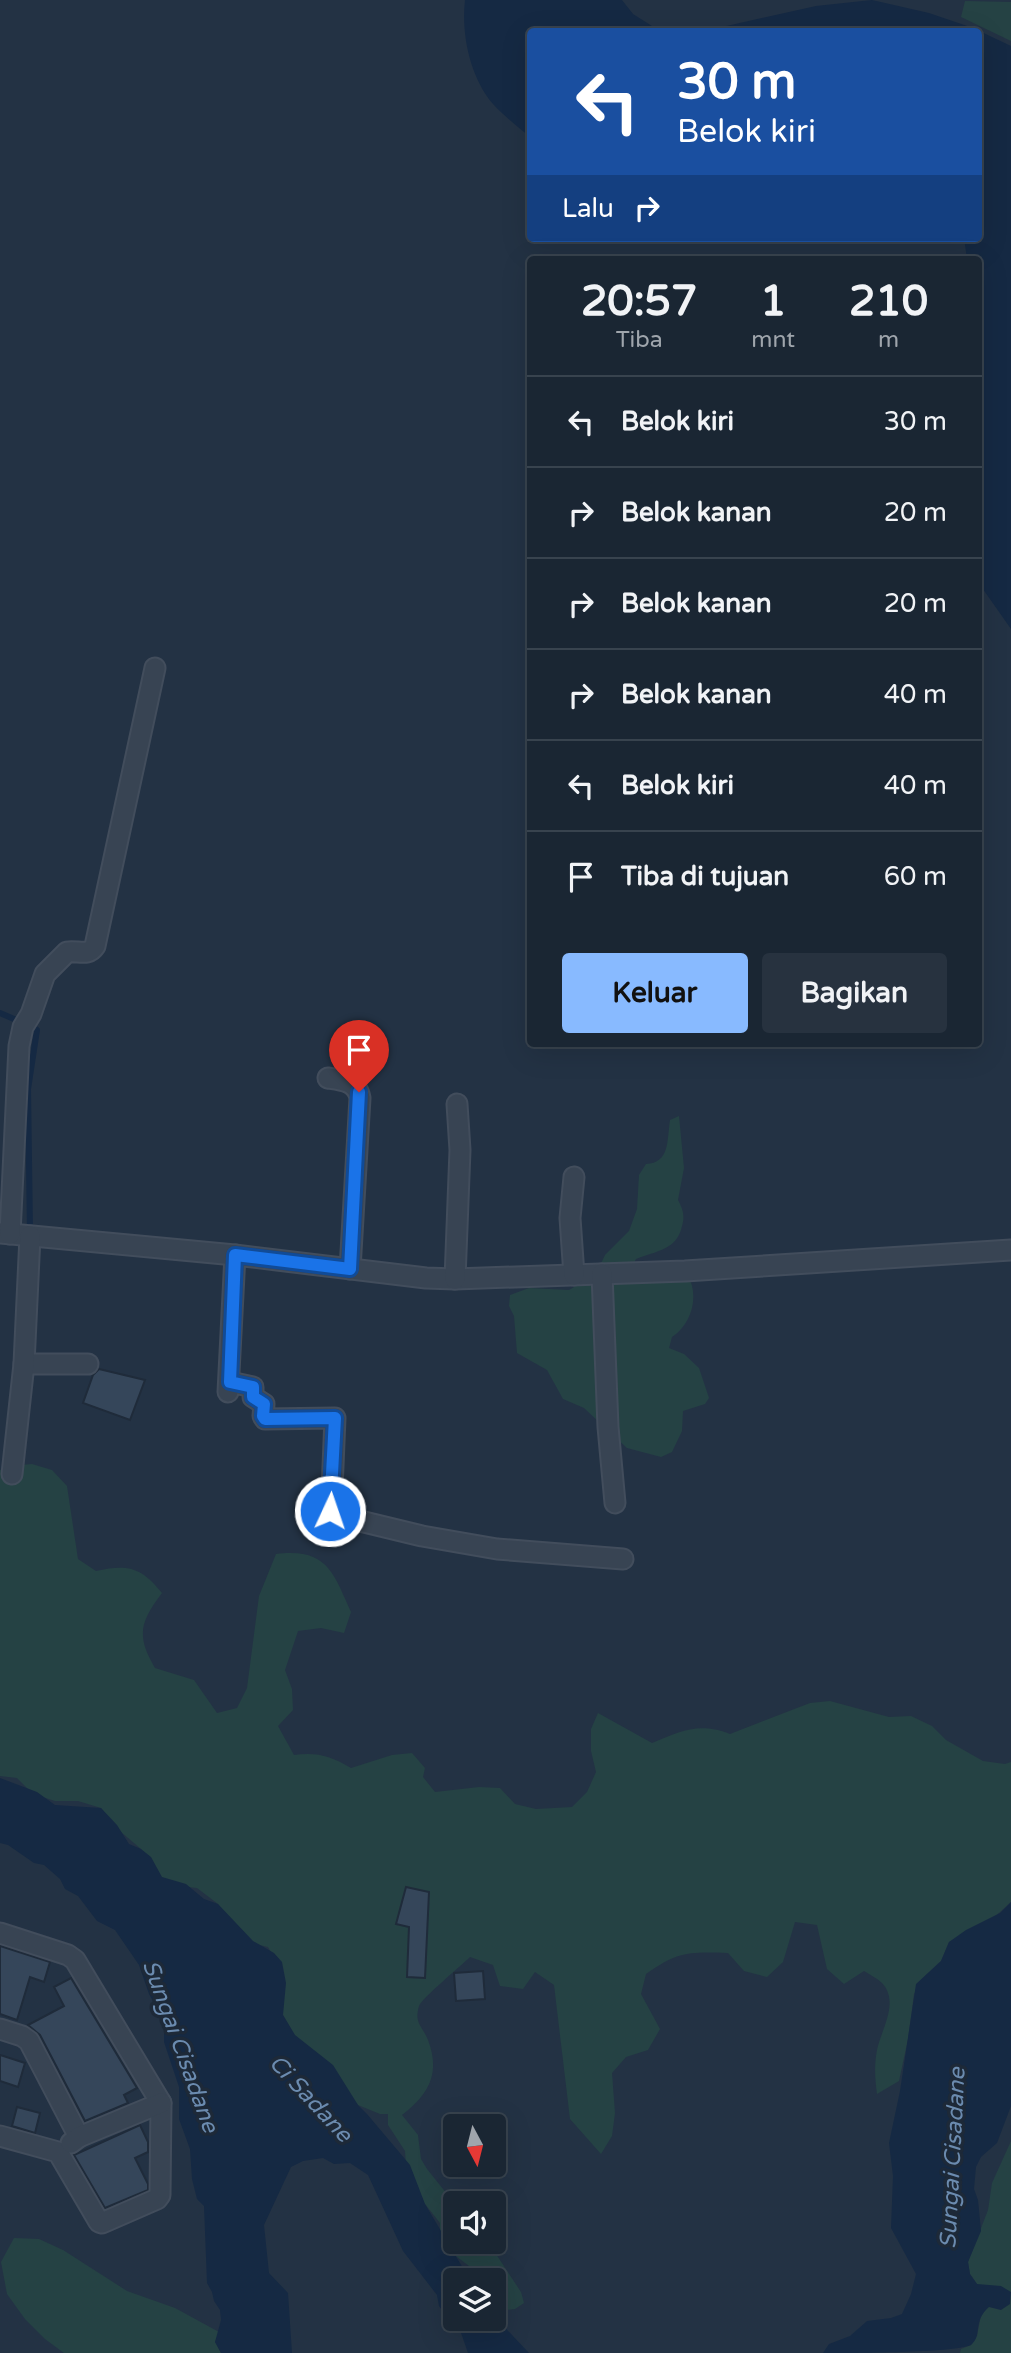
<!DOCTYPE html>
<html lang="id">
<style>
:root{--surface:#1a2633;--page:#27323f;--text:#f1f3f6;--muted:#9fa5ac;--line:#38434e;--accent:#88baff}
body{margin:0;font-family:"Varela Round",sans-serif;background:var(--page);color:var(--text);height:100vh;display:flex;flex-direction:column;font-size:26px;white-space:nowrap}
*{box-sizing:border-box;margin:0}
p{font-size:23px;color:var(--muted)}
.icon{flex:none;width:38px;height:38px;fill:none;stroke:currentColor;stroke-width:2;stroke-linecap:round;stroke-linejoin:round}
.map{position:relative;flex:1;overflow:hidden}
.details{position:absolute;left:527px;top:256px;width:455px;height:791px;display:flex;flex-direction:column;background:var(--surface);border-radius:7px;box-shadow:0 7px 28px #0002,0 0 0 2px var(--line)}
.details>*{flex:none}
.banner{position:absolute;left:527px;top:28px;width:455px;height:214px;border-radius:7px;box-shadow:0 7px 28px #0002,0 0 0 2px var(--line);background:#1a4fa0;color:#fff;overflow:hidden}
.needle{width:46px;rotate:173deg}
.controls{position:absolute;left:443px;top:2114px;display:grid;gap:14px}
.controls a{display:grid;place-items:center;width:63px;height:63px;border-radius:7px;background:var(--surface);box-shadow:0 7px 28px #0002,0 0 0 2px var(--line);font-size:35px}
.pin{position:absolute;display:grid;place-items:center;width:60px;height:60px;color:#fff;margin:-72px -30px;border-radius:50% 50% 50% 0;rotate:-45deg;box-shadow:0 0 7px #0007}
.pin .icon{rotate:45deg}
.me{position:absolute;width:77px;margin:-38px;rotate:3deg;stroke-linejoin:round;filter:drop-shadow(0 0 5px #0008)}
.turn{display:flex;align-items:center;gap:24px;height:147px;padding:0 35px;font-size:32px}
.turn .icon{width:91px;height:91px;stroke-width:2.5}
.turn b{display:block;font-size:49px;line-height:60px}
.then{display:flex;align-items:center;height:66px;padding:0 35px;background:#0003;gap:14px;font-size:26px}
.eta{display:flex;justify-content:space-evenly;align-items:center;height:119px;text-align:center}
.eta b{font-size:42px;font-weight:700;line-height:49px}
.button{display:flex;gap:14px;margin-top:auto;padding:14px 35px}
.button a{flex:1;height:80px;border-radius:7px;background:var(--accent);color:#111;font-size:28px;font-weight:700;line-height:80px;text-align:center}
.button a+a{background:var(--page);color:var(--text)}
ul{padding:0;list-style:none}
li{display:flex;align-items:center;gap:21px;height:91px;padding:0 35px;border-top:2px solid var(--line)}
li div{flex:1}
li b{display:block;font-size:26px}
li em{font-style:normal}
.map>svg:first-child{display:block}
</style>
<div class="map">
<svg width="1011" height="2353" viewBox="0 0 1011 2353">
<rect width="100%" height="100%" fill="#233244"/>
<g fill="#254244">
<path d="M965 1 1011 2V41L961 17Z"/>
<path d="M679 1116 684 1168 678 1200C683 1209 685 1216 682 1226 677 1250 656 1251 636 1259L631 1269 687 1274C700 1295 692 1324 672 1337L669 1348 684 1354 699 1368 709 1398 705 1404 683 1411 682 1431 672 1452 661 1457 627 1448 584 1408 563 1399 547 1370 517 1353 514 1316 509 1306 510 1295 529 1288 569 1290 596 1274 605 1255 629 1231 637 1209 639 1175 646 1164C670 1163 667 1140 670 1120Z"/>
<path d="M32 1464 52 1470 67 1486 78 1559 96 1571C128 1564 141 1567 162 1593 140 1622 136 1636 155 1668L194 1680 217 1713 237 1708 247 1688 259 1596 276 1554C327 1548 333 1572 351 1612L344 1633 321 1628 298 1631 285 1670 292 1689 293 1710 278 1726 294 1755C317 1752 331 1756 351 1768L392 1755 412 1753 425 1768 423 1777 435 1792 479 1787 500 1788 515 1804 536 1809 572 1807 587 1792 596 1772 591 1751V1729L598 1713 652 1743C682 1731 698 1722 730 1734L810 1703 830 1701 889 1717 911 1716 932 1726 946 1740 983 1761 1005 1764 1011 1762V1902L989 1922 949 1942 941 1961 925 1976 914 1994 908 2039 899 2081 877 2094C875 2079 874 2066 877 2050 881 2030 900 2002 882 1983 877 1978 870 1975 864 1971L844 1984 827 1969 817 1925 795 1922 783 1962 767 1977 744 1971 728 1953C689 1952 679 1951 646 1974L641 1994 660 2029 648 2050 626 2057 612 2073 615 2113 612 2136 601 2154 570 2119 554 1985 535 1972 523 1989 500 1986 493 1965 470 1957C461 1966 422 1998 419 2006 414 2024 422 2025 428 2040 441 2074 428 2095 402 2115L418 2135 421 2159 427 2169 455 2204V2242H488L521 2292 524 2303 515 2309 505 2310 494 2300V2280H480L473 2269 440 2244V2223L425 2204 416 2199 407 2180 405 2151 388 2125V2114H380L358 2105 295 2036 283 2015 280 1968 268 1947 243 1941 218 1904 197 1888 172 1885 153 1871 141 1849 114 1826 101 1808 78 1801H55L33 1794 17 1778 0 1776V1470L11 1466Z"/>
<path d="M1011 2141V2353H960L961 2349 971 2345 977 2336 981 2315 977 2284 970 2274 968 2262 988 2210 992 2183Z"/>
<path d="M14 2238 39 2239 63 2250 127 2291 175 2308 219 2332 215 2342 221 2353H64L45 2339 25 2319 7 2294 1 2262Z"/>
</g>
<g fill="#152943">
<path d="M465 0H622L633 14 652 26 686 28 722 27 816 6 872 0 929 13 973 28 1011 46V629L978 582V259H967L964 238H978V32H530V137C518 127 504 116 493 104 470 77 461 34 465 0Z"/>
<path d="M0 1778 37 1792 55 1805 101 1808 117 1825 129 1844 141 1849 151 1857 162 1877 186 1884 204 1899 218 1904 253 1941 274 1953 282 1962 286 1983 283 2015 295 2035 333 2065 358 2105 367 2114 410 2165 425 2204 470 2280H455V2319H494V2316L529 2353H468L459 2327 451 2323 439 2306 437 2295 403 2251 368 2175 350 2163 334 2164 323 2158 303 2161 291 2167 264 2225 269 2273 288 2293 292 2353H221L215 2342 221 2320 220 2310 214 2301 212 2292 207 2283 204 2206 197 2199 192 2179 190 2149 179 2119V2087L164 2042V2021L149 1994 139 1965 115 1930 97 1921 78 1896 65 1889 60 1879 44 1865 34 1863 8 1845 0 1843Z"/>
<path d="M1011 1902V2106L997 2143 981 2157 976 2167 974 2189 978 2200 981 2231 968 2262 970 2274 977 2284 1001 2286 1011 2292 1010 2304 1001 2310 989 2307C972 2322 983 2335 971 2345 952 2353 851 2353 823 2353L829 2344 850 2336 867 2321 891 2318 902 2314 911 2294 916 2274 891 2228 893 2176 889 2143 900 2091 916 1984 941 1961 949 1942 966 1930 1000 1913Z"/>
</g>
<g fill="none" stroke-linecap="round" stroke-linejoin="round">
<g stroke="#152943" stroke-width="6">
<path d="M0 1013 21 1022"/>
<path d="M29 1026 37 1030 28 1089 30 1233"/>
</g>
</g>
<g fill="#35465a" stroke="#1f2b3a" stroke-width="2">
<path d="M99 1369 145 1380 130 1420 83 1403 93 1375Z"/>
<path d="M406 1887 429 1892 425 1978 407 1977 409 1927 396 1924Z"/>
<path d="M0 1946 50 1962 44 1982 30 1977 17 2020 0 2014Z"/>
<path d="M483 1971 485 1999 456 2001 454 1973Z"/>
<path d="M71 1978 137 2088 124 2095 128 2103 85 2121 40 2035 28 2025 64 2006 54 1987Z"/>
<path d="M0 2055 25 2063 18 2087 0 2081Z"/>
<path d="M17 2107 40 2113 35 2133 12 2126Z"/>
<path d="M140 2125 148 2142V2152L135 2158 148 2184V2190L105 2208 74 2155Z"/>
</g>
<g fill="none" stroke-linecap="round" stroke-linejoin="round">
<g stroke="#424d5c" stroke-width="23">
<g id="minor">
<path d="M328 1078C342 1080 357 1081 360 1098L350 1269"/>
<path d="M0 1233 235 1255 426 1278 455 1279 685 1271 1011 1250"/>
<path d="M10 1234 19 1046 23 1027 31 1014 45 974 67 952C78 950 88 957 95 946L155 668"/>
<path d="M602 1274 608 1427 615 1503"/>
<path d="M574 1275 570 1218 574 1177"/>
<path d="M455 1279 460 1150 457 1104"/>
<path d="M24 1364H88"/>
<path d="M230 1382 253 1387V1397L264 1404 263 1416 265 1419 335 1418 331 1514 422 1536 497 1549 623 1559"/>
<path d="M228 1392 235 1255"/>
<path d="M12 1474 24 1364 30 1236"/>
<path d="M0 1933 68 1955 75 1960 161 2103 160 2195 157 2199 102 2223 99 2222 58 2152 0 2136"/>
<path d="M0 2029 22 2036 29 2041 79 2137"/>
<path d="M71 2143 79 2137 161 2103"/>
</g>
</g>
<use href="#minor" stroke="#384453" stroke-width="19"/>
</g>
<g fill="none" stroke-linecap="round" stroke-linejoin="round">
<g stroke="#114b97" stroke-width="18">
<path id="route" d="M330 1511 335 1418 265 1419 263 1416 264 1404 253 1397V1387L230 1382 235 1255 350 1269 359 1092"/>
</g>
<use href="#route" stroke="#1a73e8" stroke-width="12"/>
</g>
<g text-anchor="middle" stroke-width="7" stroke-linejoin="round" paint-order="stroke">
<g font-size="23" font-style="italic" fill="#6b8baf" stroke="#1d2938">
<text transform="translate(181 2046) rotate(70)" y="8">Sungai Cisadane</text>
<text transform="translate(311 2098) rotate(47)" y="8">Ci Sadane</text>
<text transform="translate(952 2158) rotate(-87)" y="8">Sungai Cisadane</text>
</g>
</g>
</svg>
<div class="controls">
<a><svg class="needle" viewBox="-14 -14 28 28"><path d="M0-13l5 13h-10z" fill="#e53935"/><path d="M0 13l5-13h-10z" fill="#9fa5ac"/></svg></a>
<a><svg class="icon" aria-label="sound" viewBox="0 0 24 24"><path d="M4 9h4l5-4v14l-5-4H4zM17 9q2 3 0 6"/></svg></a>
<a><svg class="icon" aria-label="layers" viewBox="0 0 24 24"><path d="M12 4l9 5-9 5-9-5zM3 14l9 5 9-5"/></svg></a>
</div>
<div class="pin" style="left:359px;top:1092px;background:#d93025"><svg class="icon" aria-label="arrive" viewBox="0 0 24 24"><path d="M6 21V4h12l-3 4 3 4H6"/></svg></div>
<svg class="me" style="left:330px;top:1511px" viewBox="-20 -20 40 40"><circle r="17" fill="#1a73e8" stroke="#fff" stroke-width="3"/><path d="M0-11L8 9 0 5-8 9z" fill="#fff"/></svg>
<div class="banner">
<div class="turn"><svg class="icon" aria-label="left" viewBox="0 0 24 24"><path d="M17 20v-9H6M10 6l-5 5 5 5"/></svg><div><b>30 m</b>Belok kiri</div></div>
<div class="then">Lalu<svg class="icon" aria-label="right" viewBox="0 0 24 24"><path d="M7 20v-9h11M14 6l5 5-5 5"/></svg></div>
</div>
<section class="details">
<div class="eta">
<div><b>20:57</b><p>Tiba</p></div>
<div><b>1</b><p>mnt</p></div>
<div><b>210</b><p>m</p></div>
</div>
<ul>
<li><svg class="icon" aria-label="left" viewBox="0 0 24 24"><path d="M17 20v-9H6M10 6l-5 5 5 5"/></svg><div><b>Belok kiri</b></div><em>30 m</em></li>
<li><svg class="icon" aria-label="right" viewBox="0 0 24 24"><path d="M7 20v-9h11M14 6l5 5-5 5"/></svg><div><b>Belok kanan</b></div><em>20 m</em></li>
<li><svg class="icon" aria-label="right" viewBox="0 0 24 24"><path d="M7 20v-9h11M14 6l5 5-5 5"/></svg><div><b>Belok kanan</b></div><em>20 m</em></li>
<li><svg class="icon" aria-label="right" viewBox="0 0 24 24"><path d="M7 20v-9h11M14 6l5 5-5 5"/></svg><div><b>Belok kanan</b></div><em>40 m</em></li>
<li><svg class="icon" aria-label="left" viewBox="0 0 24 24"><path d="M17 20v-9H6M10 6l-5 5 5 5"/></svg><div><b>Belok kiri</b></div><em>40 m</em></li>
<li><svg class="icon" aria-label="arrive" viewBox="0 0 24 24"><path d="M6 21V4h12l-3 4 3 4H6"/></svg><div><b>Tiba di tujuan</b></div><em>60 m</em></li>
</ul>
<div class="button"><a>Keluar</a><a>Bagikan</a></div>
</section>
</div>
